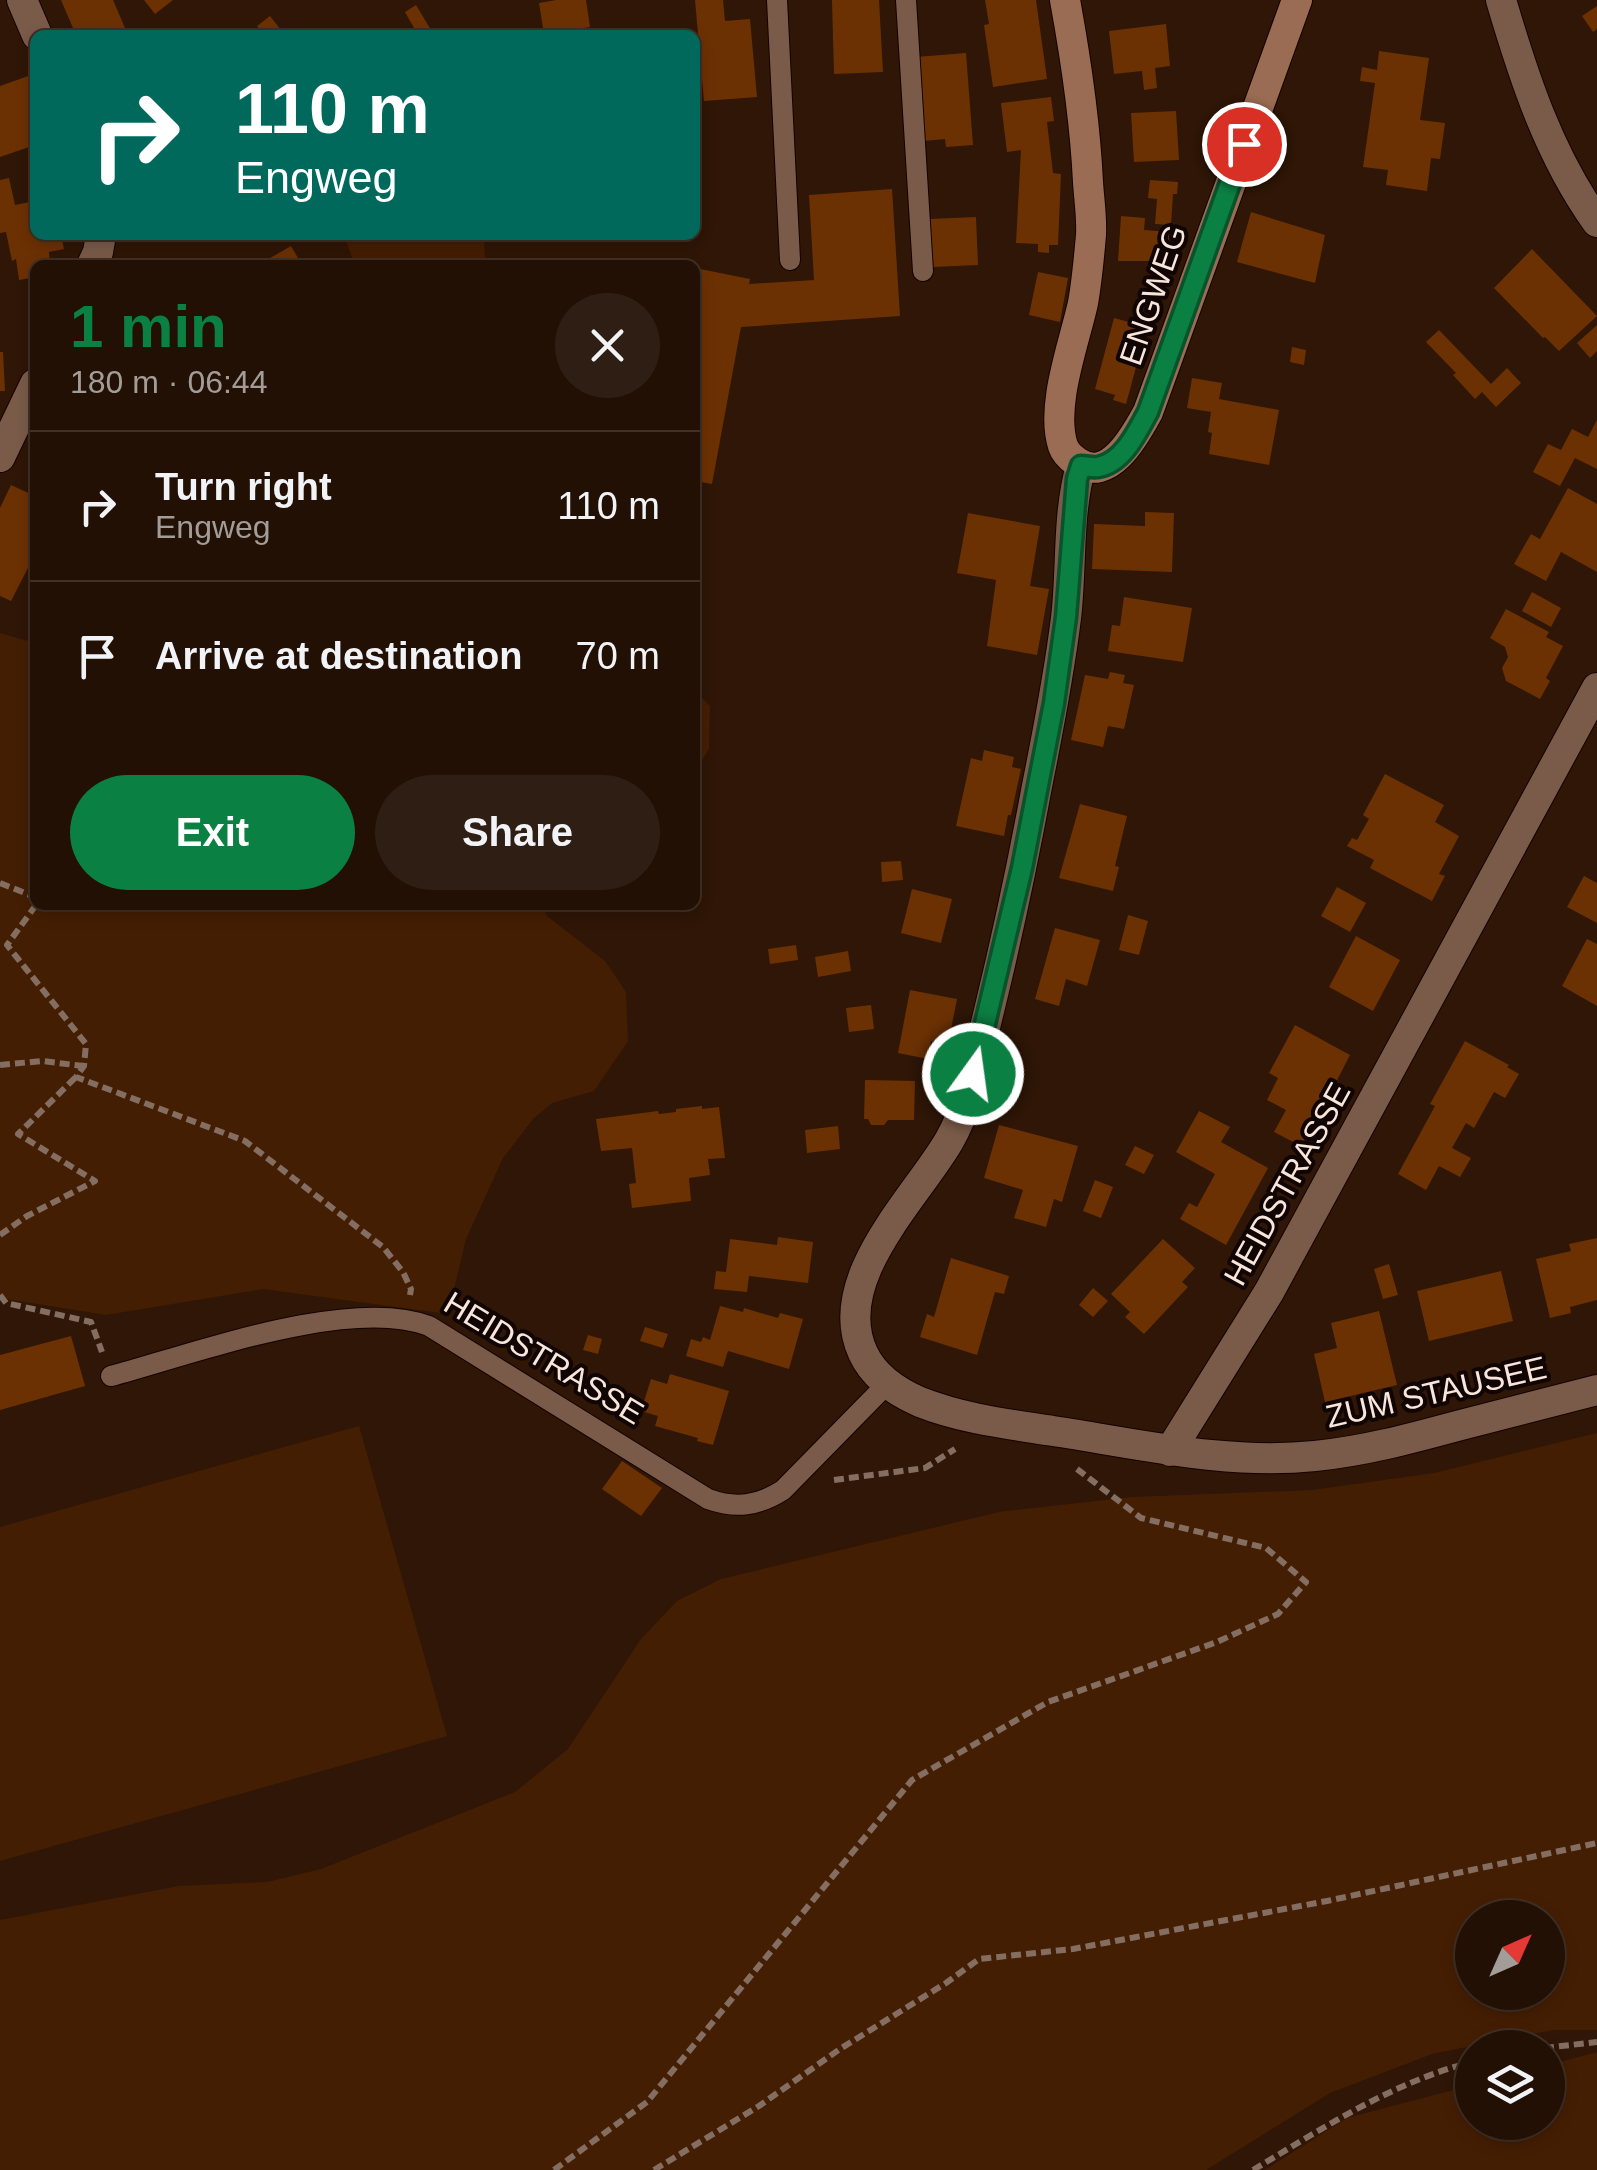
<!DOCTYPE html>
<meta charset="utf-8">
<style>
:root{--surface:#231004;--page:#2f1e13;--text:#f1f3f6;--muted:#a39d9a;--line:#403026;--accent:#0b8043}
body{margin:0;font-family:Arial,sans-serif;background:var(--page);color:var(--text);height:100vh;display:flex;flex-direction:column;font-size:38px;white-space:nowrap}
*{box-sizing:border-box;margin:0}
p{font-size:32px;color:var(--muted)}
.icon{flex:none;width:55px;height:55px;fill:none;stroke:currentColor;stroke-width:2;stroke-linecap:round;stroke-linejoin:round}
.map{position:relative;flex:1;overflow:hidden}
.sheet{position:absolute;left:30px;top:260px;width:670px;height:650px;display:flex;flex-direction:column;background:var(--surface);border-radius:15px;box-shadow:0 5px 15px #0003,0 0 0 2px var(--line)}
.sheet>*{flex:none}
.guide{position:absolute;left:30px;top:30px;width:670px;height:210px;border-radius:15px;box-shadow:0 5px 15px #0003,0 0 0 2px var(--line);background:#00695c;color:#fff;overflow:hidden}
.needle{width:65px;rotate:45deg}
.fabs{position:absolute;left:1455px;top:1900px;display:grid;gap:20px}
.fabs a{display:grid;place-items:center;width:110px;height:110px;border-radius:50%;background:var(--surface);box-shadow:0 5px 15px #0003,0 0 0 2px var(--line);font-size:50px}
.pin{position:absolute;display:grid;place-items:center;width:85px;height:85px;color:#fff;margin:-42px;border:5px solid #fff;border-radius:50%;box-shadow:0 2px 10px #0007}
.me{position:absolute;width:110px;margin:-55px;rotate:14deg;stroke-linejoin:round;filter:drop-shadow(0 0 8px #0008)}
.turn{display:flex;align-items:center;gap:35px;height:210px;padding:0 40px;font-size:45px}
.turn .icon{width:130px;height:130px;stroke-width:2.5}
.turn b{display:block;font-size:70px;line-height:85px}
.round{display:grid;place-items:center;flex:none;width:105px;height:105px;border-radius:52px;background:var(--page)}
.head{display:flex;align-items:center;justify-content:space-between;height:170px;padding:0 40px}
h1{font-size:60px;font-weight:800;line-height:75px;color:var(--accent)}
.button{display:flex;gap:20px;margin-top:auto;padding:20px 40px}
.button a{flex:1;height:115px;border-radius:60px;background:var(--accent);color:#fff;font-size:40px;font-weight:800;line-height:115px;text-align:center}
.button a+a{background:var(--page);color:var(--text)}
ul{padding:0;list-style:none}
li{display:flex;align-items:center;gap:30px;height:150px;padding:0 40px;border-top:2px solid var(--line)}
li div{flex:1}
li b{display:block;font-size:38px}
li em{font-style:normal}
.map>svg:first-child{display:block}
</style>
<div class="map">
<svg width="1597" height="2170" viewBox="0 0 1597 2170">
<rect width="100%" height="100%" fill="#2f1606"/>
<g fill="#441e03" fill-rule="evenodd">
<path d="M344 235H484L485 265H355Z"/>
<path d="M0 633 35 643V905H542L547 916 605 961 626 992 628 1041 594 1091 552 1103 533 1119 503 1158 466 1239 448 1314 263 1289 106 1315 0 1298Z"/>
<path d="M695 691 710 706 709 749 695 772Z"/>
<path d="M359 1426 447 1736 0 1861V1527Z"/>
<path d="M1597 1433V2030H1553L1432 2054 1330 2093 1206 2170H0V1920L179 1886 267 1882 321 1869 515 1792 568 1749 641 1639 677 1601 721 1579 999 1512 1132 1497 1312 1490 1434 1473ZM1472 1918H1548V1992H1472Z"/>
<path d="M1597 2052V2170H1265L1347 2118 1472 2085V2122H1548V2065Z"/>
</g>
<g fill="#6c3103">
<path d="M61 0H113L128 35H76Z"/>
<path d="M144 0H173L155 14Z"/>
<path d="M556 0H586L590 27 544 34 539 3Z"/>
<path d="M695 0H723L725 21 750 19 757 97 704 101Z"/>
<path d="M832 0H879L883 72 834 74Z"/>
<path d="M985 0H1036L1047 79 993 87 984 25 989 24Z"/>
<path d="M416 5 434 35H418L405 12Z"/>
<path d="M1597 6V29L1593 32 1582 16Z"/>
<path d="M270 16 285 35H264L257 26Z"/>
<path d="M1166 24 1170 66 1155 68 1157 88 1144 90 1142 71 1114 74 1109 31Z"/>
<path d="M1379 51 1429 58 1420 120 1445 123 1440 159 1431 158 1427 191 1386 185 1388 170 1363 167 1375 83 1360 81 1362 67 1377 70Z"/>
<path d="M966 53 973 145 946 147 945 139 923 141 916 57Z"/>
<path d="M31 75 35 86V145L0 157V86Z"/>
<path d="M1051 97 1054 121 1047 122 1053 173 1061 174 1058 245H1049V253L1038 252V244L1016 243 1021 150 1007 152 1001 103Z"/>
<path d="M1176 111 1179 160 1134 162 1131 113Z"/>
<path d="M9 178 15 205 35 201V235H61L64 249 49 252 50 265H35V277L19 280 16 259 12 261 6 232 0 233V180Z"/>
<path d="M1150 180 1178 182 1177 194H1173L1171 225 1155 224 1157 199 1148 198Z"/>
<path d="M892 189 900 316 741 327 712 484 695 481V268L750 279 749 284 814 280 809 195Z"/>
<path d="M1251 212 1325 235 1315 283 1237 262Z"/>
<path d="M1121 216 1145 218 1144 230 1170 232 1168 261H1118Z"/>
<path d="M976 217 978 265 933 267 930 219Z"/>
<path d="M291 246 302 265H258Z"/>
<path d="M1532 249 1597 316 1559 351 1545 337 1543 338 1494 288Z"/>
<path d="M1038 272 1068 278 1060 322 1029 315Z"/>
<path d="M1114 318 1147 327 1126 404 1113 400 1115 395 1095 389Z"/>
<path d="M1597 325V351L1590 358 1577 343Z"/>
<path d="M1439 330 1491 384 1507 368 1521 383 1496 407 1482 392 1475 399 1453 375 1456 373 1426 342Z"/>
<path d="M1292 347 1306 350 1304 365 1290 362Z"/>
<path d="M0 352H3L5 391H0Z"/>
<path d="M1192 378 1222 383 1219 399 1279 410 1269 465 1209 454 1212 433 1208 432 1211 412 1187 408Z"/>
<path d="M1597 420V469L1575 458 1560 486 1533 472 1548 444 1561 450 1572 429 1588 437Z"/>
<path d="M11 485 35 496V564L31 562 11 601 0 596V508Z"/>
<path d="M1568 488 1597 504V572L1561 552 1546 581 1514 564 1531 534 1540 539Z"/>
<path d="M1145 512 1174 513 1172 572 1092 569 1094 524 1145 526Z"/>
<path d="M968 513 1040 526 1030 586 1049 589 1037 655 987 646 996 580 957 573Z"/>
<path d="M1532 592 1561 608 1551 627 1522 611Z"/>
<path d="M1124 597 1192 608 1183 662 1108 651 1112 625 1120 626Z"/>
<path d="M1506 609 1549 632 1546 637 1563 646 1546 678 1550 681 1540 699 1506 681 1502 668 1508 657 1505 647 1490 638Z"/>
<path d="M1110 672 1125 675 1123 683 1134 685 1124 729 1108 726 1103 747 1071 740 1085 675 1108 679Z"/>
<path d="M984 750 1014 757 1012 767 1021 769 1011 815H1008L1004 836 956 826 971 758 982 761Z"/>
<path d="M1385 774 1444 805 1435 822 1459 836 1439 874 1445 876 1432 901 1370 868 1374 860 1347 846 1352 838 1357 840 1369 819 1363 815Z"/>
<path d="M1080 804 1127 816 1115 866 1119 867 1113 891 1059 878Z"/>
<path d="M901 861 903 880 882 882 881 862Z"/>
<path d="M1584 876 1597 883V923L1567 907Z"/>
<path d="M1337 887 1366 903 1350 932 1321 916Z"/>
<path d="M912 889 952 899 941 943 901 933Z"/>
<path d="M1128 915 1148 921 1139 955 1119 950Z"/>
<path d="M1055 928 1100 940 1087 986 1066 979 1059 1006 1035 999Z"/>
<path d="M1356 936 1400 960 1373 1011 1329 987Z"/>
<path d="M1587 939 1597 944V1006L1562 986Z"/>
<path d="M796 945 798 960 770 964 768 949Z"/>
<path d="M848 951 851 971 818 977 815 957Z"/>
<path d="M910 990 957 999 948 1044 931 1041 928 1059 898 1053Z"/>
<path d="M871 1005 874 1029 849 1032 846 1008Z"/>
<path d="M1295 1025 1350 1055 1333 1088 1328 1085 1309 1121 1313 1123 1301 1146 1274 1132 1286 1110 1267 1100 1278 1078 1269 1073Z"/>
<path d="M1465 1041 1509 1065 1507 1067 1519 1074 1505 1098 1494 1092 1474 1128 1466 1123 1452 1148 1471 1158 1460 1177 1439 1166 1426 1190 1398 1174 1435 1106 1430 1104Z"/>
<path d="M865 1080 915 1081 914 1120H888L884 1125H871L868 1119H864Z"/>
<path d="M702 1106V1109L719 1107 725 1158 708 1159 710 1175 689 1178 691 1201 632 1208 629 1184 636 1183 632 1148 601 1151 596 1119 658 1111 659 1114 676 1112V1109Z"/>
<path d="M1199 1111 1230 1127 1221 1142 1268 1168 1226 1245 1180 1219 1189 1203 1197 1207 1215 1174 1176 1152Z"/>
<path d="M999 1125 1078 1146 1062 1202 1054 1199 1046 1227 1014 1218 1023 1190 984 1178Z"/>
<path d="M838 1126 840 1149 807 1153 805 1130Z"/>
<path d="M1135 1146 1154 1155 1144 1174 1125 1165Z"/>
<path d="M1095 1180 1113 1187 1101 1218 1083 1211Z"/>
<path d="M778 1237 813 1242 808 1283 749 1276 747 1292 714 1289 716 1271 726 1272 730 1239 777 1245Z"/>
<path d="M1597 1238V1300L1570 1307 1571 1313 1550 1318 1536 1259 1571 1251 1569 1244Z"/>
<path d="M1163 1239 1195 1268 1182 1282 1188 1287 1144 1334 1125 1317 1130 1312 1111 1294Z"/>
<path d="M951 1258 1009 1276 1004 1294 995 1292 977 1355 920 1337 927 1314 934 1317Z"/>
<path d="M1389 1264 1398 1295 1383 1299 1374 1269Z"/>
<path d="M1501 1271 1513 1321 1429 1341 1417 1291Z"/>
<path d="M1093 1288 1108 1301 1093 1317 1079 1305Z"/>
<path d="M720 1306 743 1312 744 1308 778 1318 780 1313 803 1319 789 1369 728 1351 723 1367 686 1356 691 1339 701 1342 703 1337 710 1340Z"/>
<path d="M1379 1311 1397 1385 1325 1402 1314 1354 1337 1348 1331 1323Z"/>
<path d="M645 1327 668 1334 663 1348 640 1341Z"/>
<path d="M588 1335 602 1339 598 1354 583 1350Z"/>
<path d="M71 1336 85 1386 0 1410V1355Z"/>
<path d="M670 1374 729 1391 713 1445 697 1441 698 1438 655 1426 658 1416 641 1411 651 1379 667 1384Z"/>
<path d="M622 1461 662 1488 641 1516 602 1489Z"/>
</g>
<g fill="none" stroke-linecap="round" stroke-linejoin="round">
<g stroke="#160200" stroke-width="22">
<g id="lane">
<path d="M777 0 790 260"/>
<path d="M906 0 923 271"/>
<path d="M111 1376C193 1354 350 1296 429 1326L708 1499C736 1509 758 1506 783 1490L887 1384"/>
</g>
</g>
<g stroke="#160200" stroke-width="32">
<g id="street">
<path d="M22 0 37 35"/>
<path d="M1501 0C1524 78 1549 155 1597 222"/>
<path d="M92 265 98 252 101 235"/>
<path d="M0 457 35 384"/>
<path d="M1081 466C1067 515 1072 568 1066 618 1059 675 1048 731 1037 786 1023 862 1007 937 989 1011 978 1054 971 1103 949 1141 915 1199 829 1280 863 1353 874 1377 897 1392 920 1402 963 1419 1008 1424 1053 1431 1140 1444 1226 1465 1315 1456 1364 1451 1409 1439 1457 1426 1503 1414 1550 1402 1597 1390"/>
<path d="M1170 1451 1269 1292 1597 688"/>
</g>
</g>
<g stroke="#160200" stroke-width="32">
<path id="secondary" d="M1065 0C1076 60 1085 121 1088 182 1089 199 1092 217 1091 235 1089 257 1087 281 1083 303 1074 344 1050 406 1063 446 1065 452 1071 458 1077 462 1109 485 1136 434 1148 412L1297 0"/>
</g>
<g stroke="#846e61" stroke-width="6" stroke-dasharray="10 5" stroke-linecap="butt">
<path d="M0 883 35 897"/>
<path d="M36 905 7 945 86 1044 84 1066 76 1077 245 1141 383 1247 403 1272 411 1289 410 1295"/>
<path d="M0 1065 42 1061 83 1066"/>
<path d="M0 1235 27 1216 95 1181 18 1134 76 1077"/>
<path d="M0 1295 6 1303 91 1322 102 1352"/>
<path d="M834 1480 925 1468 955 1449"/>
<path d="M1544 2048 1597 2042"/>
<path d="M554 2170 647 2102 912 1780 1048 1702 1217 1642 1278 1614 1306 1582 1266 1548 1141 1518 1077 1469"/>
<path d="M654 2170 759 2106 840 2049 946 1983 979 1959 1073 1949 1327 1901 1597 1843"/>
<path d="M1253 2170C1323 2128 1393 2082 1472 2062"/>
</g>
<use href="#lane" stroke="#7a5b49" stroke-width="20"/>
<use href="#street" stroke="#7a5b49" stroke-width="30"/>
<use href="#secondary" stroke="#996c53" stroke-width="30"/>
</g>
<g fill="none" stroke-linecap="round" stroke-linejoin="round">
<g stroke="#07532c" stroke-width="25">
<path id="route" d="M973 1074 1022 868 1054 703 1066 617 1077 479 1081 466C1087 466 1092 468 1098 467 1123 463 1137 432 1148 412L1244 144"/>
</g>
<use href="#route" stroke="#0b8043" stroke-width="18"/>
</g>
<g text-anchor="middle" stroke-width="8" stroke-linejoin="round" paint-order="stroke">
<g font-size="32" fill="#f8e6dc" stroke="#100502">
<text transform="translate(1153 295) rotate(-71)" y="11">ENGWEG</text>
<text transform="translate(1287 1184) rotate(-61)" y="11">HEIDSTRASSE</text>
<text transform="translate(544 1358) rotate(31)" y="11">HEIDSTRASSE</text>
<text transform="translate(1436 1392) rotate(-13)" y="11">ZUM STAUSEE</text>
</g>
</g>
</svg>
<div class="fabs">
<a><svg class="needle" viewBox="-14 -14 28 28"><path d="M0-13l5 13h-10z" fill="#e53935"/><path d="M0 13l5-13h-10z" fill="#a39d9a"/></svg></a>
<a><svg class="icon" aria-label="layers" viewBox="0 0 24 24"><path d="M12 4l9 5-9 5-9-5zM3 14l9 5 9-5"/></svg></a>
</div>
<div class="pin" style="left:1244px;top:144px;background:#d93025"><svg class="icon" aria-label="arrive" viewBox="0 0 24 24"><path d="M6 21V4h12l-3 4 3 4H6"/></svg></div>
<svg class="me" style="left:973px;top:1074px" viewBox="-20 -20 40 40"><circle r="17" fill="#0b8043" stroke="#fff" stroke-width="3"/><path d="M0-11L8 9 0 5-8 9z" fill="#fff"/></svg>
<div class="guide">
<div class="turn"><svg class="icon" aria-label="right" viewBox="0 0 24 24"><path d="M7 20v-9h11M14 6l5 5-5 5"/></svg><div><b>110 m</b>Engweg</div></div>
</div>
<section class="sheet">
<div class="head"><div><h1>1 min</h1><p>180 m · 06:44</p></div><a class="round"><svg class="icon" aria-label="close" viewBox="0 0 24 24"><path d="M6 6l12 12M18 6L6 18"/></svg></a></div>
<ul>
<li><svg class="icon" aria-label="right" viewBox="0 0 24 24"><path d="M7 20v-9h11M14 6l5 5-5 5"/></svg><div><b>Turn right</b><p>Engweg</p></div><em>110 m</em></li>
<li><svg class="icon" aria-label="arrive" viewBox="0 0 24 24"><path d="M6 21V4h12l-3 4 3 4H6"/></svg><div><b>Arrive at destination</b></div><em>70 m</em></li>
</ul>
<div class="button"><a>Exit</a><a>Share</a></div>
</section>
</div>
